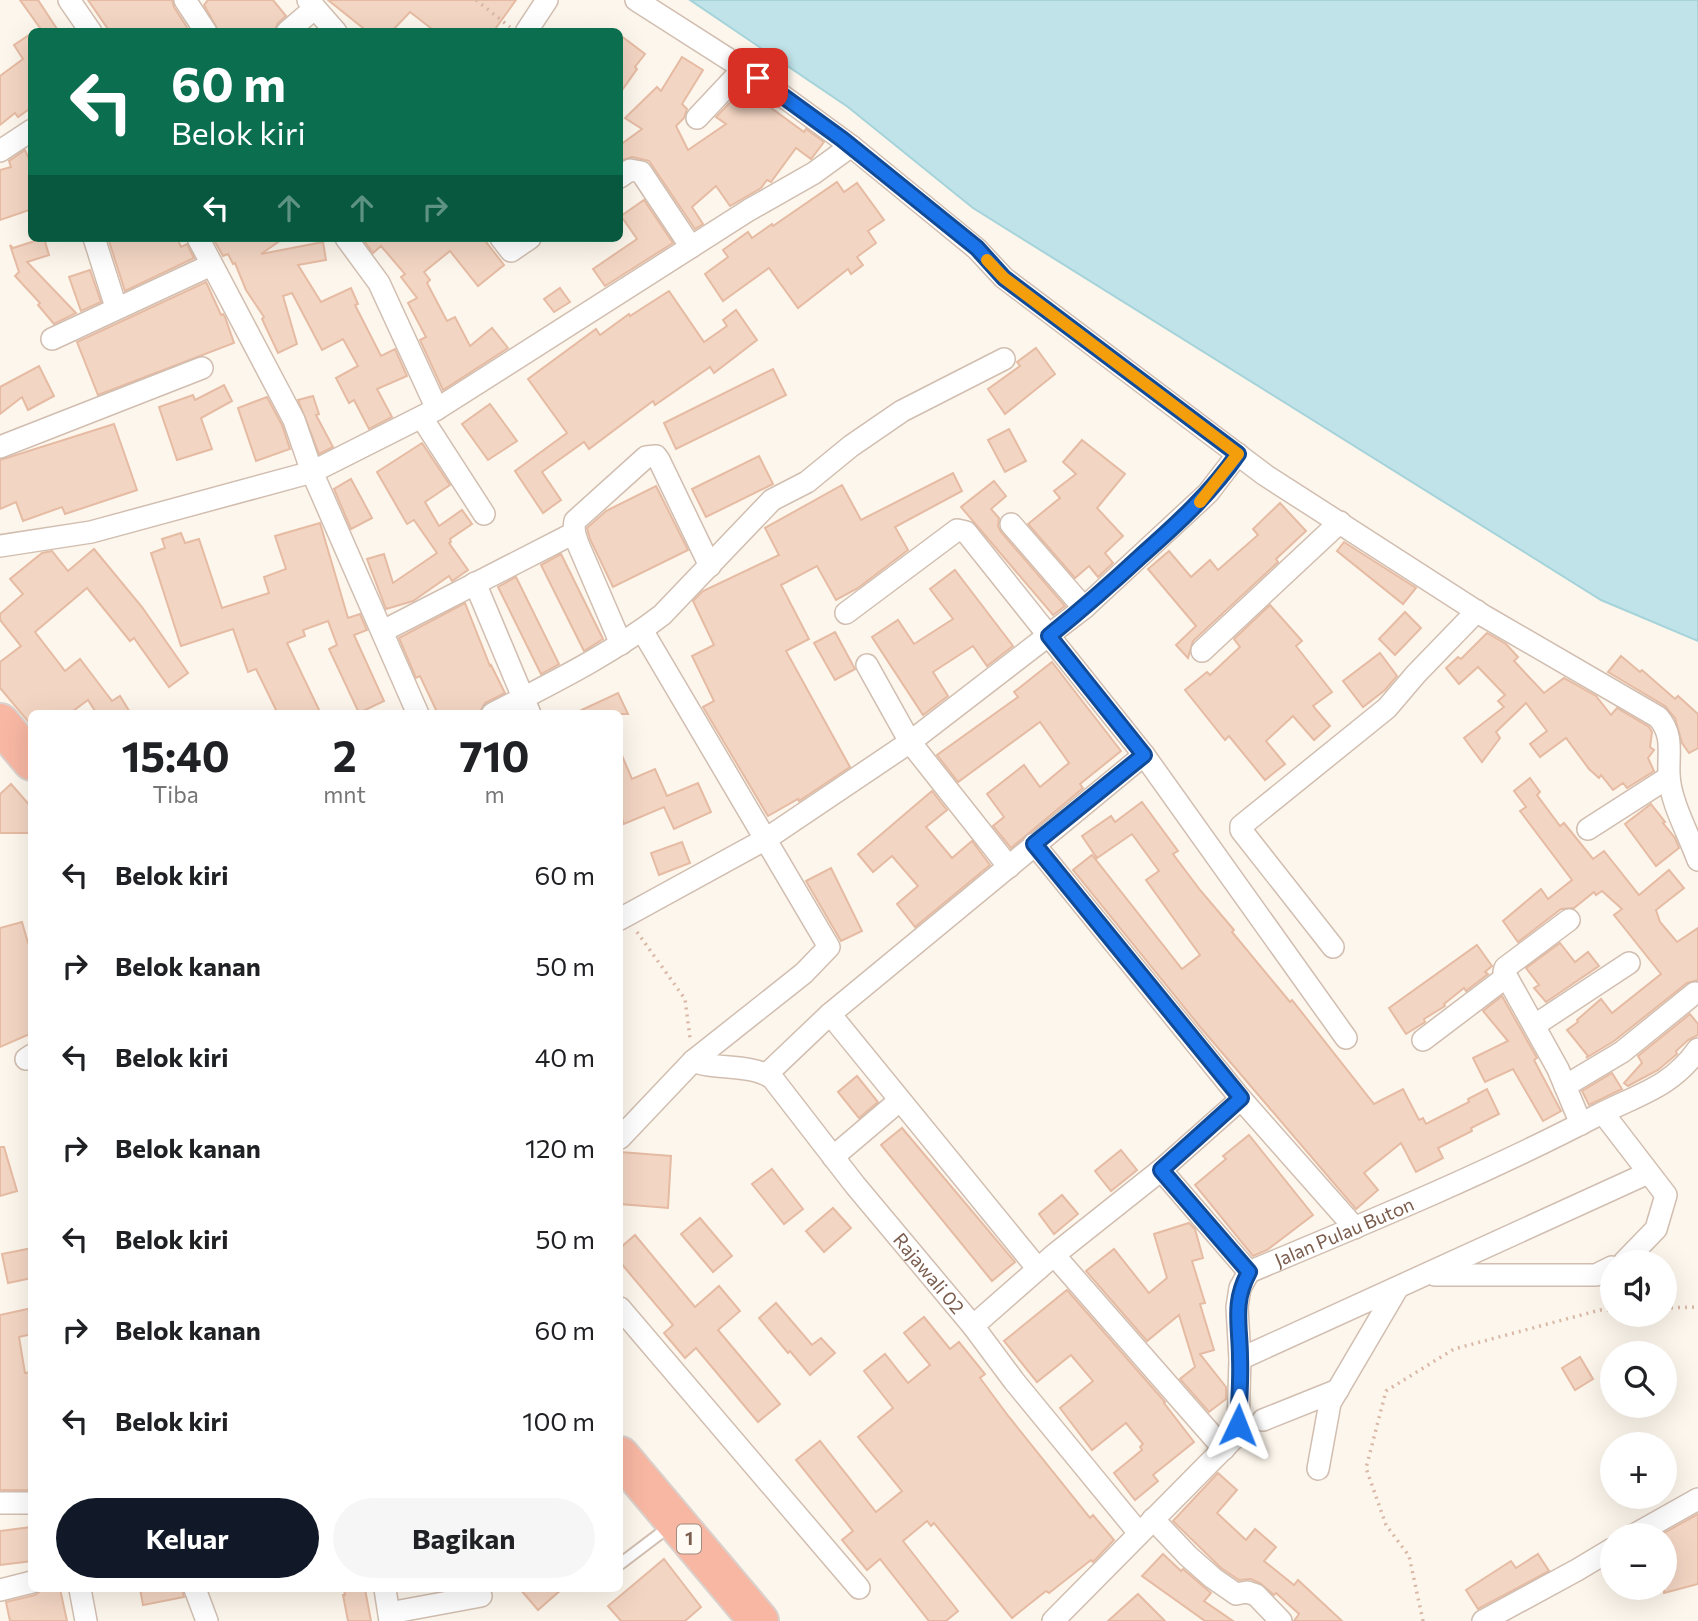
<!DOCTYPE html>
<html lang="id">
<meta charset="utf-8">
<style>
:root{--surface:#fff;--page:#f6f6f6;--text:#202124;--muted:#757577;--accent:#111827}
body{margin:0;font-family:Commissioner,sans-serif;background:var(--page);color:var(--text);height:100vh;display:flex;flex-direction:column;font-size:26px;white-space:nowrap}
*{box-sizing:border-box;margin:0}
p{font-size:23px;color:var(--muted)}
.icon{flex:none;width:38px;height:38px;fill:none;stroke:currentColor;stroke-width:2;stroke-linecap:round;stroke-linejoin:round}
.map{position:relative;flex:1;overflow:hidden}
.panel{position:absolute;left:28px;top:710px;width:595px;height:882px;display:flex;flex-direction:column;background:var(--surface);border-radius:10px;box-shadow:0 7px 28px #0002}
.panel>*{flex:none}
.guide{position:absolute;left:28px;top:28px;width:595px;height:214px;border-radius:10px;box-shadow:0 7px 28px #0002;background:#0b6e4f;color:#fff;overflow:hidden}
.fabs{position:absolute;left:1600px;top:1250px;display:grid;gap:14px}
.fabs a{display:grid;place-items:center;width:77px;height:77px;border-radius:50%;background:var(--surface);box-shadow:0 7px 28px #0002;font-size:35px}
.pin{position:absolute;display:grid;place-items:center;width:60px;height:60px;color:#fff;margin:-30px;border-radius:14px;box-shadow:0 4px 10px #0006}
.me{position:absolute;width:77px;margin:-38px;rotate:2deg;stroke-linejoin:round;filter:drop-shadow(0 0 5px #0008)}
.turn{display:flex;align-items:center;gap:24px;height:147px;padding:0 28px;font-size:32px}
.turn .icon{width:91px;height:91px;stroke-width:2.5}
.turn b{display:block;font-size:49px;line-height:60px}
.lanes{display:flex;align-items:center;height:66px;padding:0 28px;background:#0003;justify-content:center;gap:35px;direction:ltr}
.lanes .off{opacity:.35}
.eta{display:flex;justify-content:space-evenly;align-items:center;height:119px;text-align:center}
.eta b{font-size:42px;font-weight:700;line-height:49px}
.action{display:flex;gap:14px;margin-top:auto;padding:14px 28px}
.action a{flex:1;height:80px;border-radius:42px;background:var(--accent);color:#fff;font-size:28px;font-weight:700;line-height:80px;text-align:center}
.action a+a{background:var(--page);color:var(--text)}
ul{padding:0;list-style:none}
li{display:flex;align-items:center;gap:21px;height:91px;padding:0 28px}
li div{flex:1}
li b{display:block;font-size:26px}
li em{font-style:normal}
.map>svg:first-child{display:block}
</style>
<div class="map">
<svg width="1698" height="1621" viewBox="0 0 1698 1621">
<rect width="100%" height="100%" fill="#fdf6ec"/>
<path fill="#bfe3e8" stroke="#a5d3da" stroke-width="2" d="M690 0H1698V641L1601 600 973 208 848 107Z"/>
<g fill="#f3d5c3" stroke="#e6bba3" stroke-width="2">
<path d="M20 0H38L59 32H43Z"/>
<path d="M88 0H172L174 7 190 32H110Z"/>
<path d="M208 0H273L286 16 278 23 274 32H219L204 5Z"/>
<path d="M328 0H516L493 32H436L410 12 391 32H368Z"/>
<path d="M32 33V107L18 117 15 113 0 125V76L23 59 14 45Z"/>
<path d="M620 35 645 54 635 67 637 69 620 93Z"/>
<path d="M682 57 703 70 682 104 687 109 684 118 676 126 688 150 726 124 716 117 744 88 804 132 806 129 824 142 811 159 796 148 771 182 767 180 761 188 730 206 716 186 692 207 703 224 695 229 649 161 632 157 620 161V145L642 129 625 118 657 87 661 91Z"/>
<path d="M25 150 32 166V209L0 220V170L11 167 9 161Z"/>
<path d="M837 182 844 192 857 183 884 220 868 231 876 243 857 257 863 265 851 274 848 269 798 308 769 268 723 301 705 274 728 257 723 250 748 232 752 238 772 224 773 226Z"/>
<path d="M644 200 673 243 605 286 593 269 637 239 621 216Z"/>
<path d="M44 238 49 255 27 262 76 313 54 324 38 305 40 303 15 276 19 272 10 245 13 248Z"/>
<path d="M108 238H177L181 247 187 244 194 258 125 291Z"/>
<path d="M213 238H284L261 254 323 242 326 260 298 265 321 302 351 288 358 304 355 305 381 356 395 349 407 376 377 389 392 417 369 429 354 400 349 403 336 378 358 366 343 339 322 350 292 293 283 296 297 344 278 353 262 319 264 317 246 290 235 263 233 264 228 254 223 256Z"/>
<path d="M362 238H483L504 265 478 286 450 251 424 272 430 280 427 283 447 321 455 317 470 346 492 328 508 348 443 390 420 340 426 337 408 303 417 298 401 277 405 274 381 246 373 253Z"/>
<path d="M90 270 101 302 81 311 69 277Z"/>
<path d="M206 282 221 315 223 314 225 317 234 343 98 395 77 342Z"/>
<path d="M560 288 570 302 554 312 544 299Z"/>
<path d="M669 291 704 342 727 326 723 320 736 310 757 340 714 373 710 367 655 405 653 401 589 449 584 442 542 472 561 500 543 513 515 471 567 433 528 379 596 329 600 335 629 314 630 316Z"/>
<path d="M1036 348 1055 374 1005 414 988 389 1020 366 1017 362Z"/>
<path d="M39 366 54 396 28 410 22 397 0 414V387Z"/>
<path d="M773 369 786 395 676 449 664 423Z"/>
<path d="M224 385 232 401 201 418 212 449 177 460 159 407 193 395 195 400Z"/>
<path d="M313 396 319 414 316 415 333 447 319 454 298 400Z"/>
<path d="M267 397 282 425 290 449 256 461 238 408Z"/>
<path d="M490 404 517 441 488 460 462 424Z"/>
<path d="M114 424 137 490 65 514 62 507 23 521 16 502 0 509V460Z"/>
<path d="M1009 429 1026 461 1005 472 988 440Z"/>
<path d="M1082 440 1125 474 1097 508 1123 536 1105 553 1113 563 1098 577 1089 566 1075 578 1028 524 1060 498 1054 491 1076 474 1063 462Z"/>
<path d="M422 443 450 485 425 502 439 526 462 510 472 524 450 539 451 542 449 543 468 570 452 581 449 576 413 601 386 609 367 559 384 554 393 583 437 553 414 520 407 524 377 472Z"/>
<path d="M759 456 773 484 706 517 692 489Z"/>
<path d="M953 473 962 491 895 527 908 550 858 588 836 600 817 566 781 585 809 639 786 651 850 767 799 801 798 799 768 816 703 707 714 701 692 656 714 645 693 601 703 591 779 555 765 528 842 485 861 520Z"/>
<path d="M351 479 372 518 351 529 334 489Z"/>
<path d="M994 481 1006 496 991 509 999 518 998 526 1001 532 1065 606 1053 615 961 507Z"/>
<path d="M656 486 688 550 613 587 590 539 587 528 606 511Z"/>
<path d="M1280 503 1306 531 1276 559 1278 562 1193 641 1188 658 1176 645 1196 626 1148 569 1169 551 1191 577 1210 560 1218 570 1258 535 1253 529Z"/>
<path d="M320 523 348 618 360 614 367 630 354 635 384 701 359 713 329 649 337 645 328 621 303 630 305 636 287 643 321 714H278L256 669 248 672 233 629 181 646 151 553 165 548 162 539 181 533 185 543 199 539 222 608 269 593 264 577 286 569 275 536Z"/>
<path d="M1344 542 1416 588 1403 604 1337 551Z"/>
<path d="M94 549 142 607 188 673 169 687 134 638 130 641 87 588 35 632 65 671 80 659 112 701 120 696 131 714H90L95 711 88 700 69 714H32V726L0 688V662L21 646 0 620V614L23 594 10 579 42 553 52 551 68 571Z"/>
<path d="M561 554 603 639 584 651 541 565Z"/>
<path d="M955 570 1013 646 987 666 973 646 933 672 948 696 923 715 872 637 898 620 914 644 953 619 930 589Z"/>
<path d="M516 577 559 664 541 674 498 587Z"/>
<path d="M465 603 490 666 491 665 505 693 485 703 479 714H438L420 676 416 678 399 638Z"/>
<path d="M1270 605 1302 641 1296 646 1332 692 1313 706 1330 726 1314 740 1293 716 1266 741 1285 764 1265 780 1229 736 1225 740 1185 690 1207 672 1210 675 1240 647 1234 639Z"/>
<path d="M1405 612 1421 628 1395 655 1379 639Z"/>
<path d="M835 632 855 669 835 680 814 643Z"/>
<path d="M1487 633 1506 644 1518 657 1514 661 1544 693 1564 678 1596 696 1611 715 1617 708 1649 727 1652 732 1650 747 1654 750 1648 758 1654 771 1627 788 1623 783 1613 790 1601 775 1599 778 1589 769 1566 738 1540 757 1530 744 1547 731 1526 703 1496 732 1500 738 1482 762 1464 738 1504 707 1498 701 1505 695 1478 667 1459 684 1446 668 1458 657 1461 659Z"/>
<path d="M1380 653 1397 676 1385 690 1363 707 1343 681Z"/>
<path d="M1621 656 1640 672 1642 670 1675 699 1678 696 1698 714V748L1689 753 1682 743 1675 718 1665 706 1608 672Z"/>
<path d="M1052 662 1121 751 1080 784 1083 788 1011 848 993 826 1004 817 987 794 1024 765 1040 787 1069 763 1040 722 958 782 937 755 1018 697 1014 692Z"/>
<path d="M618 693 628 714H573Z"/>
<path d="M620 751 632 779 655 769 667 796 698 783 711 812 674 829 664 807 624 824 620 813Z"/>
<path d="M1530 778 1540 792 1537 795 1560 826 1564 823 1593 859 1604 851 1639 895 1669 870 1684 888 1656 910 1660 922 1677 942 1698 928V980L1687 983 1614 1041 1586 1058 1588 1056 1567 1030 1578 1022 1577 1020 1601 999 1612 1013 1661 974 1614 915 1622 909 1602 891 1596 895 1594 892 1574 908 1561 909 1518 942 1503 921 1541 889 1548 899 1572 880 1520 811 1526 807 1514 791Z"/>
<path d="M11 784 32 808V833H0V794Z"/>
<path d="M932 791 947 810 926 827 952 858 972 841 990 865 915 927 897 904 918 886 892 856 873 872 858 854Z"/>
<path d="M1142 802 1178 851 1173 854 1200 890 1234 930 1232 932 1290 1002 1292 1000 1374 1104 1403 1089 1419 1120 1423 1118 1426 1124 1469 1102 1468 1099 1487 1089 1499 1114 1471 1128 1472 1131 1438 1148 1443 1158 1416 1172 1401 1143 1364 1173 1378 1190 1356 1209 1201 1028 1073 870 1092 855 1182 969 1200 955 1146 880 1159 871 1132 834 1097 858 1082 836 1111 816 1115 822Z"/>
<path d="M1651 804 1665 822 1663 823 1675 838 1679 848 1656 866 1625 824Z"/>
<path d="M682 842 690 863 659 875 651 853Z"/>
<path d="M831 868 862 931 841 941 806 881Z"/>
<path d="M22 922 28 943 32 941V1033L0 1047V928Z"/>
<path d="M1560 943 1575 962 1588 952 1599 966 1546 1002 1534 988 1539 985 1526 968Z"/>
<path d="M1477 945 1492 966 1485 972 1488 974 1466 991 1464 988 1444 1004 1445 1006 1424 1019 1425 1022 1406 1034 1389 1008Z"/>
<path d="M1502 996 1537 1058 1534 1060 1561 1111 1543 1121 1513 1069 1485 1082 1473 1058 1508 1041 1483 1011Z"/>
<path d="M1690 1014 1698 1024V1035L1688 1040 1676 1051 1677 1054 1658 1070 1628 1086 1624 1083 1642 1063 1638 1056Z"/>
<path d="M1612 1073 1622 1089 1589 1105 1582 1091Z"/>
<path d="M857 1076 878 1102 859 1118 838 1092Z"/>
<path d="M902 1128 1015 1262 992 1281 881 1145Z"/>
<path d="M1249 1135 1313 1215 1267 1250 1253 1256 1195 1185 1226 1159 1223 1156Z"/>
<path d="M0 1147H4L17 1191 0 1196Z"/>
<path d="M1121 1150 1137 1170 1111 1191 1095 1171Z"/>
<path d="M620 1152 671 1156 668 1208 620 1204Z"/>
<path d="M772 1169 803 1209 784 1224 752 1184Z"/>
<path d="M1062 1195 1078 1214 1054 1234 1039 1214Z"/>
<path d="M833 1208 851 1228 824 1252 806 1231Z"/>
<path d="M700 1218 732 1256 713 1272 681 1234Z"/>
<path d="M1189 1223 1195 1229 1203 1258 1192 1261 1205 1303 1200 1304 1214 1350 1200 1354 1226 1387V1399L1209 1412 1180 1379 1195 1367 1179 1315 1147 1341 1086 1271 1114 1249 1149 1293 1167 1278 1154 1234Z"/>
<path d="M635 1235 695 1307 719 1286 740 1311 718 1330 780 1404 758 1422 696 1348 685 1358 664 1333 673 1325 620 1262V1248Z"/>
<path d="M32 1248V1278L8 1283 2 1254Z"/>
<path d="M1067 1290 1165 1402 1164 1403 1194 1442 1153 1475 1158 1481 1135 1500 1114 1473 1142 1450 1140 1447 1143 1444 1126 1423 1092 1450 1060 1408 1093 1381 1071 1355 1037 1382 1004 1341Z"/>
<path d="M776 1303 812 1345 821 1338 835 1353 810 1375 790 1351 788 1353 759 1318Z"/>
<path d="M32 1308V1334L19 1337 25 1373 32 1372V1490H0V1315Z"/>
<path d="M924 1317 950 1349 959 1342 985 1374 980 1378 1009 1417 1090 1518 1093 1515 1114 1540 1093 1562 1091 1560 1049 1593 1046 1591 1012 1618 934 1523 931 1526 927 1521 903 1541 958 1611 946 1621H929L880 1559 867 1570 842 1540 853 1531 796 1460 820 1441 876 1512 902 1491 858 1437 893 1408 864 1371 885 1354 908 1383 930 1365 904 1333Z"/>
<path d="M1580 1357 1593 1379 1575 1390 1562 1368Z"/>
<path d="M1218 1473 1237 1490 1217 1513 1246 1540 1255 1529 1276 1547 1264 1561 1294 1585 1298 1580 1342 1621H1294L1299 1614 1276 1593 1274 1595 1260 1583 1251 1579 1239 1580 1221 1568 1173 1521Z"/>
<path d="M1698 1514V1584L1664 1593V1533Z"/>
<path d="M32 1527V1561L0 1565V1531Z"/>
<path d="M1163 1554 1181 1571 1183 1569 1211 1593 1204 1601 1233 1621H1205L1142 1576Z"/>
<path d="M1538 1554 1549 1571 1478 1609 1466 1590 1511 1561 1516 1568Z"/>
<path d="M664 1559 701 1607 685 1621H621L608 1606Z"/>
<path d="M43 1589H60L67 1621H10L6 1602 35 1595Z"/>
<path d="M140 1589H182L184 1597 143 1605Z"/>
<path d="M344 1589H365L371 1621H348L343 1595H345Z"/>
<path d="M520 1589H562L538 1610Z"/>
<path d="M1138 1594 1165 1621H1108Z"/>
</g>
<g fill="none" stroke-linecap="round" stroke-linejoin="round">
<g stroke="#d1beb0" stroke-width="14">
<path id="lane" d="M620 1564 670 1526"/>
</g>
<g stroke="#d1beb0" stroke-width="24">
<g id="street">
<path d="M69 0 91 32"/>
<path d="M185 0 206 32"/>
<path d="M308 0 336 32"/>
<path d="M636 0 758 78 851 146"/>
<path d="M287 32 315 8"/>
<path d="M526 32 547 0"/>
<path d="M697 118 743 69"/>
<path d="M0 151 32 130"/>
<path d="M620 177 630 170 641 172 691 247"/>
<path d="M94 238 116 307"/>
<path d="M198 238 294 420 312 472 418 714"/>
<path d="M346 238 379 283 437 409"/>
<path d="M501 238 511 251 530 238"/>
<path d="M52 339 211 265"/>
<path d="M422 418 484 514"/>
<path d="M0 447 202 368"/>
<path d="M1011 524 1084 608"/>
<path d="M0 546 91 532 312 472 437 409 749 210 814 173 851 146 977 249 1004 278 1265 475 1484 616 1658 717C1674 735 1668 753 1669 775 1670 801 1689 835 1698 860"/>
<path d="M475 583 530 714"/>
<path d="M846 613 957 530 966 532 1144 755 1346 1038"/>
<path d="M383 631 574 533"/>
<path d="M621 644 578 544C575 535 573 530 575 521L646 457 656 456 659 460 710 566"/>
<path d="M1202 651 1340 522"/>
<path d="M867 665 910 742 1009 867"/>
<path d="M492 714C550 684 610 655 662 615L772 500 807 482 851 446 902 411 1004 359"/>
<path d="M1588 829 1669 777"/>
<path d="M1034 844 1241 1099 1355 1228"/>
<path d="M620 919 766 839 910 742 1084 608 1208 493 1238 454"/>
<path d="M1569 920 1505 968 1504 972 1558 1069 1581 1124"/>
<path d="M1333 947 1241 830V826L1387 708 1416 674 1477 611"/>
<path d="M830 1014 1038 1269"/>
<path d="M1535 1025 1629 963"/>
<path d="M1423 1040 1506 977"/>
<path d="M26 1059 32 1055"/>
<path id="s1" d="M693 1061C712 1070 754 1063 773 1079L855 1185 973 1326 1014 1381 1139 1533"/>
<path d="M767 1074 830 1014 1144 755"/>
<path d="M1565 1086 1622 1052 1695 993"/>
<path d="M1603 1113 1666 1195 1656 1229 1624 1262"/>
<path d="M620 1138 693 1061 804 973 829 947 642 630"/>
<path d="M833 1157 899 1101"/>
<path d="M1161 1170 1249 1272"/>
<path d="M1054 1255 1224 1449"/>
<path d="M1435 1275H1596L1612 1267"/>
<path d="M620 1308 859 1588"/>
<path d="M973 1326 1054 1255 1161 1170 1241 1099"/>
<path d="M1240 1359 1648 1173"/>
<path d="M1263 1420 1338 1390"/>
<path d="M1318 1469 1330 1403 1397 1289"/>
<path d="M0 1503H32"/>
<path d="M1153 1519 1188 1556 1213 1578 1236 1594 1247 1592 1256 1595 1281 1621"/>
<path d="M1634 1535 1698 1499"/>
<path d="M80 1589 86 1621"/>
<path d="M195 1589 207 1621"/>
<path d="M385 1589 390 1621"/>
<path d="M0 1590 32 1582"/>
<path d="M389 1613 481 1596"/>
<path id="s2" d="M1053 1621 1234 1438 1238 1425 1240 1359 1237 1307 1240 1288 1249 1272C1366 1223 1485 1174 1598 1115 1637 1095 1672 1087 1698 1049"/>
<path d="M1483 1621 1577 1570 1612 1549"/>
</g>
</g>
<g stroke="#dad1cd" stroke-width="42">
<g id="highway">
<path d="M0 723 32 761"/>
<path d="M620 1456 759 1621"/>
</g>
</g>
<g stroke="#d9b8a5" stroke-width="3.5" stroke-dasharray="2 5" stroke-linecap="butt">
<path d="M476 0 510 27"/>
<path d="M637 932 685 999 690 1038"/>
<path d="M1664 1308 1698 1307"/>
<path d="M1423 1621 1409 1556 1386 1525 1366 1468 1386 1391 1454 1349 1600 1310H1612"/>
</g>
<use href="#lane" stroke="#fff" stroke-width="10"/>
<use href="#street" stroke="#fff" stroke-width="21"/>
<use href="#highway" stroke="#f7b7a3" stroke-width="38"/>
</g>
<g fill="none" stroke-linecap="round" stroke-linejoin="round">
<g stroke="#114b97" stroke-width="18">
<path id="route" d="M758 78 842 139 977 248 1004 278 1238 454C1211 493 1177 524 1142 555 1112 583 1081 610 1049 636L1144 755 1034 844 1241 1098 1161 1170 1249 1272C1232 1303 1240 1325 1240 1358 1241 1380 1239 1403 1238 1425"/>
</g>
<use href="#route" stroke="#1a73e8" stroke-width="12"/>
<path stroke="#f59e0b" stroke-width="12" d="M987 260 1004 278 1238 454 1200 502"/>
</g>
<g text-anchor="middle" stroke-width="5" stroke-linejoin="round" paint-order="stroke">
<rect fill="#fffaf3" stroke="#a28b7f" stroke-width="2" x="677" y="1524.5" width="24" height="29" rx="5"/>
<g font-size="18" font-weight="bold" fill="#7a5c4d">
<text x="689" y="1545">1</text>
</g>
<g font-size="19" fill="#7a5c4d" stroke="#fffaf3">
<text dy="7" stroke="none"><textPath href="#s2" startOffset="530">Jalan Pulau Buton</textPath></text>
<text dy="7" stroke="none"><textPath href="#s1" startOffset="332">Rajawali 02</textPath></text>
</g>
</g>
</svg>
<div class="fabs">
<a><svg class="icon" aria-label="sound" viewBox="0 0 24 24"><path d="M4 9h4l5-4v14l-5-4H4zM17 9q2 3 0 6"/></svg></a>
<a><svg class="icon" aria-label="search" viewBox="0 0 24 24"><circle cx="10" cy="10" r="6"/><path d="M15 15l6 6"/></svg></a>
<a>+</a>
<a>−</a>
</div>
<div class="pin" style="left:758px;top:78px;background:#d93025"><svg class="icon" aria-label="arrive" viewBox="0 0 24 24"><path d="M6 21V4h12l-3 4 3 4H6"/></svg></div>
<svg class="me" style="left:1238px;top:1425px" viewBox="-20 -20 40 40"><path d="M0-17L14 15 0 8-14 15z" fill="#1a73e8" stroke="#fff" stroke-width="4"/></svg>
<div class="guide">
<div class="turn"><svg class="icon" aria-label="left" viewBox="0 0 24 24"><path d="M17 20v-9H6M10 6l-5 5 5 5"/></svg><div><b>60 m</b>Belok kiri</div></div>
<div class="lanes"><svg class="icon" aria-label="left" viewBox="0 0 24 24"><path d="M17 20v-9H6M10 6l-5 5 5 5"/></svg><svg class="icon off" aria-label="ahead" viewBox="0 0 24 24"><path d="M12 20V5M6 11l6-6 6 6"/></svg><svg class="icon off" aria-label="ahead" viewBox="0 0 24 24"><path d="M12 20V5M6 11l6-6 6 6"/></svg><svg class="icon off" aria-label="right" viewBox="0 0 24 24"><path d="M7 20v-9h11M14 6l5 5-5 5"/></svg></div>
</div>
<section class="panel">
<div class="eta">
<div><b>15:40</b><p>Tiba</p></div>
<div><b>2</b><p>mnt</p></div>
<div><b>710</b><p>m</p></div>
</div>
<ul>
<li><svg class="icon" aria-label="left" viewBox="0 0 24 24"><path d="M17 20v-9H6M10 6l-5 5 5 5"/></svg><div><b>Belok kiri</b></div><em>60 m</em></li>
<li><svg class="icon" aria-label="right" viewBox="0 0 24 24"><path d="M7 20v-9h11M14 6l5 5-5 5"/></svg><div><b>Belok kanan</b></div><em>50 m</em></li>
<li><svg class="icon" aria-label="left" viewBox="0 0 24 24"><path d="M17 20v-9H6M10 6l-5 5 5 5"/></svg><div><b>Belok kiri</b></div><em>40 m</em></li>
<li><svg class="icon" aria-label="right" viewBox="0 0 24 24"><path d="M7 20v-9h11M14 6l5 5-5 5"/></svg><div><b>Belok kanan</b></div><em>120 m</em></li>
<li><svg class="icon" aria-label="left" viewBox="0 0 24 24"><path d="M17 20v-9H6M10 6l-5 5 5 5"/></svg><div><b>Belok kiri</b></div><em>50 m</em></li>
<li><svg class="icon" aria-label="right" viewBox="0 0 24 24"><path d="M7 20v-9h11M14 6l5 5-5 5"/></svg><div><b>Belok kanan</b></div><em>60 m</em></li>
<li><svg class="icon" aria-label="left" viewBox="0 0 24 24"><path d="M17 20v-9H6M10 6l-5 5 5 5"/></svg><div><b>Belok kiri</b></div><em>100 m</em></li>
</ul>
<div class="action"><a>Keluar</a><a>Bagikan</a></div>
</section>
</div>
